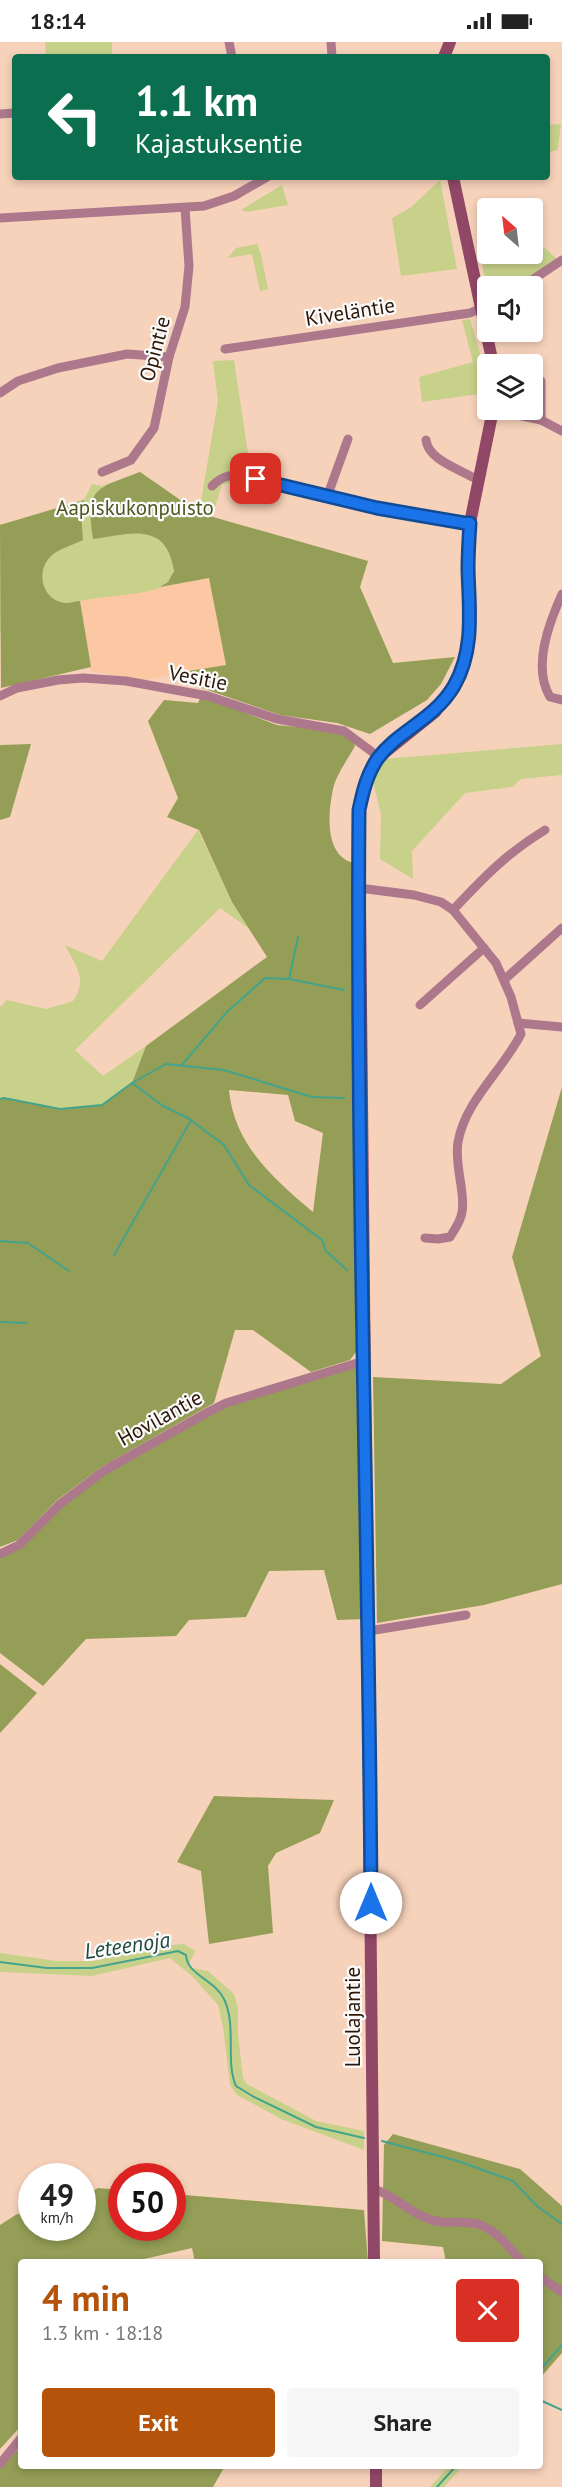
<!DOCTYPE html>
<meta charset="utf-8">
<style>
:root{--surface:#fff;--page:#f6f6f6;--text:#222;--muted:#767676;--accent:#b45309}
body{margin:0;font-family:"PT Sans",sans-serif;background:var(--page);color:var(--text);height:100vh;display:flex;flex-direction:column;font-size:22px;white-space:nowrap}
*{box-sizing:border-box;margin:0}
p{font-size:20px;color:var(--muted)}
.icon{flex:none;width:33px;height:33px;fill:none;stroke:currentColor;stroke-width:2;stroke-linecap:round;stroke-linejoin:round}
.map{position:relative;flex:1;overflow:hidden}
.drawer{position:absolute;left:18px;top:2217px;width:525px;height:210px;display:flex;flex-direction:column;background:var(--surface);border-radius:6px;box-shadow:0 3px 9px #0003}
.drawer>*{flex:none}
.banner{position:absolute;left:12px;top:12px;width:538px;height:126px;border-radius:6px;box-shadow:0 3px 9px #0003;background:#0b6e4f;color:#fff;overflow:hidden}
.needle{width:39px;rotate:332deg}
.tools{position:absolute;left:477px;top:156px;display:grid;gap:12px}
.tools a{display:grid;place-items:center;width:66px;height:66px;border-radius:6px;background:var(--surface);box-shadow:0 3px 9px #0003;font-size:30px}
.speed{position:absolute;left:18px;top:2121px;display:flex;gap:12px;font-size:30px;font-weight:700;text-align:center}
.speed>*{display:grid;place-content:center;width:78px;height:78px;border-radius:50%;background:var(--surface);box-shadow:0 3px 9px #0003;line-height:1}
.speed small{font-size:15px;font-weight:400}
.speed .limit{border:9px solid #d22;background:#fff;color:#111}
.pin{position:absolute;display:grid;place-items:center;width:51px;height:51px;color:#fff;margin:-26px;border-radius:12px;box-shadow:0 3px 9px #0006}
.me{position:absolute;width:66px;margin:-33px;rotate:0deg;stroke-linejoin:round;filter:drop-shadow(0 0 4px #0008)}
.turn{display:flex;align-items:center;gap:21px;height:126px;padding:0 24px;font-size:27px}
.turn .icon{width:78px;height:78px;stroke-width:2.5}
.turn b{display:block;font-size:42px;line-height:51px}
.round{display:grid;place-items:center;flex:none;width:63px;height:63px;border-radius:6px;background:var(--page)}
.headline{display:flex;align-items:center;justify-content:space-between;height:102px;padding:0 24px}
h1{font-size:36px;font-weight:800;line-height:45px;color:var(--accent)}
.cta{display:flex;gap:12px;margin-top:auto;padding:12px 24px}
.cta a{flex:1;height:69px;border-radius:6px;background:var(--accent);color:#fff;font-size:24px;font-weight:800;line-height:69px;text-align:center}
.cta a+a{background:var(--page);color:var(--text)}
.status{display:flex;justify-content:space-between;align-items:center;height:42px;padding:0 30px;background:var(--surface);direction:ltr}
.status svg{height:16px;fill:currentColor}
.map>svg:first-child{display:block}
</style>
<div class="status"><b>18:14</b><svg viewBox="0 0 49 12"><path d="M0 12V9h3v3zM5 12V6h3v6zM10 12V3h3v9zM15 12V0h3v12zM26 1h20v11H26zM47 4h2v5h-2z"/></svg></div>
<div class="map">
<svg width="562" height="2445" viewBox="0 0 562 2445">
<rect width="100%" height="100%" fill="#f7d2ba"/>
<path fill="#fcc7a3" d="M209 536 226 623 141 639 90 629 91 624 80 559Z"/>
<g fill="#c7d18a">
<path d="M45 0H112V15H46Z"/>
<path d="M561 82 558 108 548 110V83Z"/>
<path d="M440 138 457 227 401 234 392 176 410 166Z"/>
<path d="M282 143 288 163 246 170 241 168Z"/>
<path d="M257 202 261 212 268 247 260 249 252 212 228 216 236 206Z"/>
<path d="M545 206 557 217C529 236 520 248 486 244L482 222 523 212H532L533 209Z"/>
<path d="M470 277 486 332V351L422 360 419 335 473 320 462 278Z"/>
<path d="M234 318 251 432 249 437 222 443 212 474 199 471 155 496C169 503 182 530 166 542 150 554 103 553 81 559 54 566 26 580 0 591V483L84 458 92 442 102 444 140 430 199 471 218 359 213 319Z"/>
<path d="M562 702V733L521 737 512 745 465 751 412 809 413 837 380 817 381 772 373 740 384 717Z"/>
<path d="M198 788 232 860 251 888 220 866 75 1008 103 1034 146 1004 132 1041 102 1063 60 1067 4 1056 0 1057V965L7 958 46 967 73 959C88 936 76 925 65 903L102 919Z"/>
<path d="M184 1902 195 1909 189 1922 192 1926 208 1929 234 1952 238 1966V1992L243 2036 247 2042 316 2079 364 2089V2108L281 2077 237 2053 230 2043 223 1985 218 1963 193 1935 170 1916 92 1934 0 1930V1911L57 1919H93L149 1905Z"/>
<path d="M449 2424H463L444 2445H430Z"/>
</g>
<g fill="#949e56" fill-rule="evenodd">
<path d="M140 430 199 471 368 519 360 545 393 621 455 615 441 642 427 658 370 692 337 681 280 673 193 643 183 630 226 623 209 536 160 545 168 540 174 529C166 478 130 492 93 497 85 445 96 447 140 430Z"/>
<path d="M84 458 81 472 83 498C73 503 57 507 50 515 35 531 43 559 66 561 71 561 76 559 80 559L91 625 1 646 0 483Z"/>
<path d="M201 654 277 683 329 688 351 695 355 704C348 717 336 733 333 747 328 771 324 814 354 821L351 876 356 1310 350 1318 311 1330 253 1288H235L214 1361 103 1424 56 1459 18 1498 0 1505V1057L4 1056 60 1067 102 1063 132 1041 146 1004 267 915 232 860 199 788 167 775 178 756 148 679 164 658 198 661ZM229 1048 288 1053 295 1079 323 1091 313 1170C274 1137 234 1103 229 1048Z"/>
<path d="M31 702 10 775 0 778V703Z"/>
<path d="M562 1045V1542L484 1563 377 1581 373 1335 501 1342 541 1314 512 1215Z"/>
<path d="M358 1325 366 1577 337 1578 324 1528 269 1529 246 1575 189 1578 176 1594 86 1597 43 1644 0 1611V1516L22 1505 63 1464 107 1430 229 1363Z"/>
<path d="M0 1622 37 1651 0 1691Z"/>
<path d="M214 1754 334 1758 320 1791 276 1811 268 1824 273 1891 209 1902 201 1829 177 1820Z"/>
<path d="M393 2092 520 2127 562 2164V2311L540 2336V2220H446L443 2205 382 2199 384 2103Z"/>
<path d="M98 2146 121 2148 122 2186H172L173 2152 364 2168 368 2220H195L192 2206 131 2220H21V2384L0 2407V2183L17 2172 31 2174 32 2186H82L83 2155Z"/>
<path d="M21 2404V2424H225L213 2445H0V2427Z"/>
</g>
<g fill="none" stroke-linecap="round" stroke-linejoin="round">
<g stroke="#43a38d" stroke-width="2">
<path d="M289 937 344 948"/>
<path d="M181 1024 227 970 265 936 289 937 298 895"/>
<path d="M132 1041 166 1022 224 1028 312 1055 344 1056"/>
<path d="M0 1057 4 1056 60 1067 102 1063 132 1041 163 1064 188 1076 224 1103 249 1143 322 1198 326 1209 347 1228"/>
<path d="M0 1199 28 1201 69 1229"/>
<path d="M114 1213 191 1078"/>
<path d="M0 1280 27 1281"/>
<path d="M0 1920 47 1926H92L178 1909 186 1913C187 1933 214 1937 224 1957 237 1984 225 2019 236 2044L254 2055 316 2085 364 2096"/>
<path d="M382 2099 458 2119 513 2139 538 2165 562 2182"/>
<path d="M540 2328 562 2303"/>
<path d="M540 2358 562 2368"/>
<path d="M437 2445 456 2424"/>
</g>
<g stroke="#ad788c" stroke-width="9">
<path d="M229 0 232 15"/>
<path d="M331 0 332 15"/>
<path d="M0 72 15 71"/>
<path d="M0 176 204 164 234 154 267 135"/>
<path d="M523 244 562 218"/>
<path d="M225 307 470 271 488 263"/>
<path d="M0 351 18 339 58 326 127 312 169 315"/>
<path d="M493 368 541 378 562 389"/>
<path d="M541 378V339"/>
<path d="M426 398C428 417 457 426 472 435L478 436"/>
<path d="M102 430 131 418 154 386 169 315 185 265 189 224 185 166"/>
<path d="M212 444C221 435 228 433 241 433L377 466 464 481H470"/>
<path d="M327 455 348 397"/>
<path d="M562 552C549 581 532 625 550 655L562 658"/>
<path d="M0 654 17 646 58 638 83 636 126 639 208 654 277 677 344 689 379 715"/>
<path d="M359 846 414 853 441 860 453 868 496 921 511 955 521 992C502 1029 465 1059 458 1100 454 1123 466 1152 462 1170 461 1179 455 1187 450 1195L438 1197 425 1196"/>
<path d="M453 868C483 836 507 811 545 788"/>
<path d="M504 938 562 886"/>
<path d="M420 963 484 906"/>
<path d="M518 981 562 985"/>
<path d="M0 1512 19 1503 60 1462 105 1428 210 1369 226 1361 364 1319"/>
<path d="M369 1589 466 1573"/>
<path d="M374 2147C393 2153 407 2168 426 2176 446 2184 453 2178 472 2181 493 2183 509 2205 522 2220"/>
<path d="M540 2235 562 2250"/>
<path d="M0 2422 21 2396"/>
</g>
<g stroke="#914766" stroke-width="12">
<path d="M444 15 450 0"/>
<path d="M453 135 493 322"/>
<path d="M374 2220 359 768 365 740 379 715 435 670 455 642 462 626 468 608 469 592 468 523 470 481 493 368"/>
<path d="M376 2424V2445"/>
</g>
</g>
<g fill="none" stroke-linecap="round" stroke-linejoin="round">
<g stroke="#114b97" stroke-width="15">
<path id="route" d="M256 437 377 466 464 481H470C469 496 468 511 468 527 469 566 475 608 454 644 434 678 399 688 378 716 367 732 363 749 359 768 356 1132 369 1497 371 1861"/>
</g>
<use href="#route" stroke="#1a73e8" stroke-width="10"/>
</g>
<g text-anchor="middle" stroke-width="4.5" stroke-linejoin="round" paint-order="stroke">
<g font-size="21" fill="#2c1707" stroke="#fbfbfb">
<text transform="translate(350 270) rotate(-9)" y="7">Kiveläntie</text>
<text transform="translate(155 307) rotate(-75)" y="7">Opintie</text>
<text transform="translate(198 636) rotate(11)" y="7">Vesitie</text>
<text transform="translate(160 1376) rotate(-29)" y="7">Hovilantie</text>
<text transform="translate(353 1975) rotate(-90)" y="7">Luolajantie</text>
</g>
<g font-size="21" fill="#4f5520" stroke="#fbfbfb">
<text x="135" y="473">Aapiskukonpuisto</text>
</g>
<g font-size="22" font-style="italic" fill="#204a40" stroke="#fbfbfb">
<text transform="translate(127 1903) rotate(-8)" y="8">Leteenoja</text>
</g>
</g>
</svg>
<div class="tools">
<a><svg class="needle" viewBox="-14 -14 28 28"><path d="M0-13l5 13h-10z" fill="#e53935"/><path d="M0 13l5-13h-10z" fill="#767676"/></svg></a>
<a><svg class="icon" aria-label="sound" viewBox="0 0 24 24"><path d="M4 9h4l5-4v14l-5-4H4zM17 9q2 3 0 6"/></svg></a>
<a><svg class="icon" aria-label="layers" viewBox="0 0 24 24"><path d="M12 4l9 5-9 5-9-5zM3 14l9 5 9-5"/></svg></a>
</div>
<div class="speed"><div>49<small>km/h</small></div><div class="limit">50</div></div>
<div class="pin" style="left:256px;top:437px;background:#d93025"><svg class="icon" aria-label="arrive" viewBox="0 0 24 24"><path d="M6 21V4h12l-3 4 3 4H6"/></svg></div>
<svg class="me" style="left:371px;top:1861px" viewBox="-20 -20 40 40"><circle r="19" fill="#fff"/><path d="M0-13L10 11 0 6-10 11z" fill="#1a73e8"/></svg>
<div class="banner">
<div class="turn"><svg class="icon" aria-label="left" viewBox="0 0 24 24"><path d="M17 20v-9H6M10 6l-5 5 5 5"/></svg><div><b>1.1 km</b>Kajastuksentie</div></div>
</div>
<section class="drawer">
<div class="headline"><div><h1>4 min</h1><p>1.3 km · 18:18</p></div><a class="round" style="background:#d93025;color:#fff"><svg class="icon" aria-label="close" viewBox="0 0 24 24"><path d="M6 6l12 12M18 6L6 18"/></svg></a></div>
<div class="cta"><a>Exit</a><a>Share</a></div>
</section>
</div>
